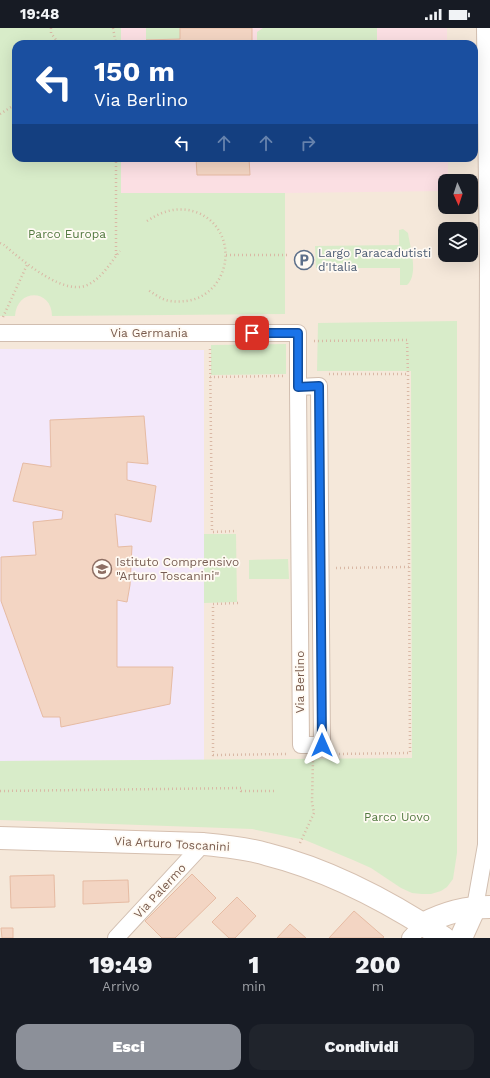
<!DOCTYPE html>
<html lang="it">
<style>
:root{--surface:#171b24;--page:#20242c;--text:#f1f3f6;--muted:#9ea1a6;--accent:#8c9099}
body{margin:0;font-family:"Work Sans",sans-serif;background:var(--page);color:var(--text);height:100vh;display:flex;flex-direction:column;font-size:15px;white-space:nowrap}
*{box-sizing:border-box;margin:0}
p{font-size:13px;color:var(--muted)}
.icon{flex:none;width:22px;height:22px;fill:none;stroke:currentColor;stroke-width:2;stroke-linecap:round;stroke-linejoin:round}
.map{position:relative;height:910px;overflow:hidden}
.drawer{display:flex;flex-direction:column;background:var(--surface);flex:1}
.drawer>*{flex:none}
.top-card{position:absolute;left:12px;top:12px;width:466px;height:122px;border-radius:12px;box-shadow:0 4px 16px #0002;background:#1a4fa0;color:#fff;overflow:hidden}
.needle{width:26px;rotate:177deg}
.controls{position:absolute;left:438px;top:146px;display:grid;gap:8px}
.controls a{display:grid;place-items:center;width:40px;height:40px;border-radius:8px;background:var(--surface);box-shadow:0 4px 16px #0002;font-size:20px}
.pin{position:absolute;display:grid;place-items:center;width:34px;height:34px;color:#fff;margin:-17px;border-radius:8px;box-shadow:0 2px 6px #0006}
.me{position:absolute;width:44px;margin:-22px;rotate:0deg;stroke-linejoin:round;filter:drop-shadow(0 0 3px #0008)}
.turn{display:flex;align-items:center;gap:14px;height:84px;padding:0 16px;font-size:18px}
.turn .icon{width:52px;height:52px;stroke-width:2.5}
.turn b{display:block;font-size:28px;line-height:34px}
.lanes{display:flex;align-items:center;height:38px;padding:0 16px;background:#0003;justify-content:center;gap:20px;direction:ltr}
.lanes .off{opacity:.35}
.eta{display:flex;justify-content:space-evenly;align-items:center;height:68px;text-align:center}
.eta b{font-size:24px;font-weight:800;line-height:28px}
.action{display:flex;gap:8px;margin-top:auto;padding:8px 16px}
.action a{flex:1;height:46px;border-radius:12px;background:var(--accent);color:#fff;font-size:16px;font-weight:800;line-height:46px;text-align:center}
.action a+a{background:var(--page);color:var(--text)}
.status{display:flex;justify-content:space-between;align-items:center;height:28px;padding:0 20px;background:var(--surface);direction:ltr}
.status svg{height:11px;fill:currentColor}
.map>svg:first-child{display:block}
</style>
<div class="status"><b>19:48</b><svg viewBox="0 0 49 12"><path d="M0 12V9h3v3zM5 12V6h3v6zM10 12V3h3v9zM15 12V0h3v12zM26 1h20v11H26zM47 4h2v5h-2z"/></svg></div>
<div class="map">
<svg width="490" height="910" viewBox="0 0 490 910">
<rect width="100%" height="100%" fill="#fdf6ec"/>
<path fill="#f5e8da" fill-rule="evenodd" d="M0 0H490V910H0ZM16 16H474V130H16ZM445 153H471V179H445ZM445 201H471V227H445Z"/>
<path fill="#f3e8fa" d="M0 321 204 322V732L0 733Z"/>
<g fill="#fbdfe3">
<rect x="121" y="0" width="326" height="16"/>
<path d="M121 130H448V153H445V163L285 165H120Z"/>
</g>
<g fill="#d8ecc9">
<path d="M0 0H121V16H16V130H121V165H285V286L52 288C52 261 17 260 15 288H0Z"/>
<path d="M146 0H180V11L146 12Z"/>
<path d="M263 0H377V16H257V4Z"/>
<path d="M403 201 408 205C410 219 419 246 407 257H400V240H316L315 218 399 217V202Z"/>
<path d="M457 293V825L453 851 447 859 441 863 431 866H422L412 865 401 860 371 840 353 832 305 812 252 801 0 792V733L412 730 411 343H317L318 295Z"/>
<path d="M286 316V346L211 347V317Z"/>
<path d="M204 506H236L237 574 204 575Z"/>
<path d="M288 531 289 551H249V532Z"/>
</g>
<g fill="#f3d5c3" stroke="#e6bba3">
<path d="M180 0H252V16H146V12L180 11Z"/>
<path d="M196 130H249L250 147H197Z"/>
<path d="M144 388 148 436 127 434V452L156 458 151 494 115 486 118 519 132 518 130 557 127 574 117 572V639H173L170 676 61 699 60 689H43L1 573V529L36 527 33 494 62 491 63 483 13 473 23 435 51 439 50 392Z"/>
<path d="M192 846 216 870 175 910H162L145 893Z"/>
<path d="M54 847 55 879 11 880 10 848Z"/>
<path d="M128 852 129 874 83 876V853Z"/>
<path d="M237 869 256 888 235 910H229L212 894Z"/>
<path d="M354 883 384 909 383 910H329Z"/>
<path d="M290 896 306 910H277Z"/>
<path d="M1 900H13V910H2Z"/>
</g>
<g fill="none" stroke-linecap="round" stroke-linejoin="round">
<g stroke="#d1beb0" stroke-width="18">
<g id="street">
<path d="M0 305H298V359"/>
<path d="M319 358 322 717H301L298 359Z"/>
<path d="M475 879 486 817 488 236 485 0"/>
<path d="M116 910 203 816"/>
<path d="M410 910 423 896"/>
</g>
</g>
<g stroke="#d6c0b0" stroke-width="24">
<g id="secondary">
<path d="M0 810 203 816C224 818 246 820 266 826 330 842 390 874 444 910"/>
<path d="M423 896C444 885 465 879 490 879"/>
<path d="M461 910 475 879"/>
</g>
</g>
<g stroke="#d9b8a5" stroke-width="2.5" stroke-dasharray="1 3" stroke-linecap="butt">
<path d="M51 0V5L59 16"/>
<path d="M113 0 116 16"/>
<path d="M0 86 16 76"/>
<path d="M116 130V227"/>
<path d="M147 193C162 183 178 178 196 184 241 201 232 267 186 273 178 274 169 274 161 270 157 268 153 265 148 262"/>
<path d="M0 215 4 217C22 232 67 272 91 255 103 248 111 234 120 223"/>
<path d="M226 227H288"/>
<path d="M3 289 27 237"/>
<path d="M314 313 407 312 408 346"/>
<path d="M210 321 212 504 237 503"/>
<path d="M329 346H408L410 725 335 726"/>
<path d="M210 349 283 348"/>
<path d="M336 540 409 539"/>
<path d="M238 575 213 576V727L288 726"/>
<path d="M0 763 241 760V763H276"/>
<path d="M300 815 314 785 312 774 313 731"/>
</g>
<use href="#street" stroke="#fff" stroke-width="16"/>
<use href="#secondary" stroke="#fff" stroke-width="22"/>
</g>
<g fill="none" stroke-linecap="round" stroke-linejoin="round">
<g stroke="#114b97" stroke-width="10">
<path id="route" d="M252 305H298V359L319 358 322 717"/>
</g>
<use href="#route" stroke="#1a73e8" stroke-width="7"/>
</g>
<defs>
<g id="parking-ring" transform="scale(1)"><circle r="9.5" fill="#fffaf3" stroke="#5c6f8a" stroke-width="1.5"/><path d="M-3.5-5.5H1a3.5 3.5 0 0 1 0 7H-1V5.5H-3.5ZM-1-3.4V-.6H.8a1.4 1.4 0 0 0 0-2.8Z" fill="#5c6f8a"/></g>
<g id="school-ring" transform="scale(1)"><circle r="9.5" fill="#fffaf3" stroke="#8d6e63" stroke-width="1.5"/><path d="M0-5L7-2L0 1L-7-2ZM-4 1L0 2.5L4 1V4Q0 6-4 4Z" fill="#8d6e63"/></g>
</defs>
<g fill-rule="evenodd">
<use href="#parking-ring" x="304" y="232"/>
<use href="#school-ring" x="102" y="541"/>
</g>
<g text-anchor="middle" stroke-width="3.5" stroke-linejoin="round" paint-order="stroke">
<g font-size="12" fill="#537a41" stroke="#fffaf3">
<text x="67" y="210">Parco Europa</text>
<text x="397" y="793">Parco Uovo</text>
</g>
<g font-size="12" fill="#4e5e75" stroke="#fffaf3" text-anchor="start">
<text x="318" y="229">Largo Paracadutisti<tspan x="318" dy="14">d'Italia</tspan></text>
</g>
<g font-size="12" fill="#7a5c4d" stroke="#fffaf3">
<text x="149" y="309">Via Germania</text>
<text transform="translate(300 654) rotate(-90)" y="4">Via Berlino</text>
<text transform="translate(172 816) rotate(3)" y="4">Via Arturo Toscanini</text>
<text transform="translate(160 863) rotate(-47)" y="4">Via Palermo</text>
</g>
<g font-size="12" fill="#785e54" stroke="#fffaf3" text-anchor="start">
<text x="116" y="538">Istituto Comprensivo<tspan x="116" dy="14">"Arturo Toscanini"</tspan></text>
</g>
</g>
</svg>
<div class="controls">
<a><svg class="needle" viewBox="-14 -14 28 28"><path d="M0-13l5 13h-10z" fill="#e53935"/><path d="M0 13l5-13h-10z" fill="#9ea1a6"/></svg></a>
<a><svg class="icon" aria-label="layers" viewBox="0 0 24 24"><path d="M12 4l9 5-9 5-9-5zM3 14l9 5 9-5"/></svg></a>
</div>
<div class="pin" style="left:252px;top:305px;background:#d93025"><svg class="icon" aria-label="arrive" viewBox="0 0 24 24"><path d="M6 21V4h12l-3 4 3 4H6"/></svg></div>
<svg class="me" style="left:322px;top:717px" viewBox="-20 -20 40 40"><path d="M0-17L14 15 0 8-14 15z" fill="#1a73e8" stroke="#fff" stroke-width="4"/></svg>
<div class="top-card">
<div class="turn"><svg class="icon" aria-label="left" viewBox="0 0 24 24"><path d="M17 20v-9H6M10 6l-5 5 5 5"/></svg><div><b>150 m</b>Via Berlino</div></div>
<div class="lanes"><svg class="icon" aria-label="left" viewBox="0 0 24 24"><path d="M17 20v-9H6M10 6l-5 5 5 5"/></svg><svg class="icon off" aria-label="ahead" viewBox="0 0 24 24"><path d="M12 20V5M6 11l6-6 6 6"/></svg><svg class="icon off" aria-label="ahead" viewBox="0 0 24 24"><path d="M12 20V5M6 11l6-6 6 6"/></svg><svg class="icon off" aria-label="right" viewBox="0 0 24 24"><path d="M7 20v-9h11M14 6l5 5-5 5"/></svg></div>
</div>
</div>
<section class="drawer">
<div class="eta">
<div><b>19:49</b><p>Arrivo</p></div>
<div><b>1</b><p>min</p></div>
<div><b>200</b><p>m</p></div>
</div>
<div class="action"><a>Esci</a><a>Condividi</a></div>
</section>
